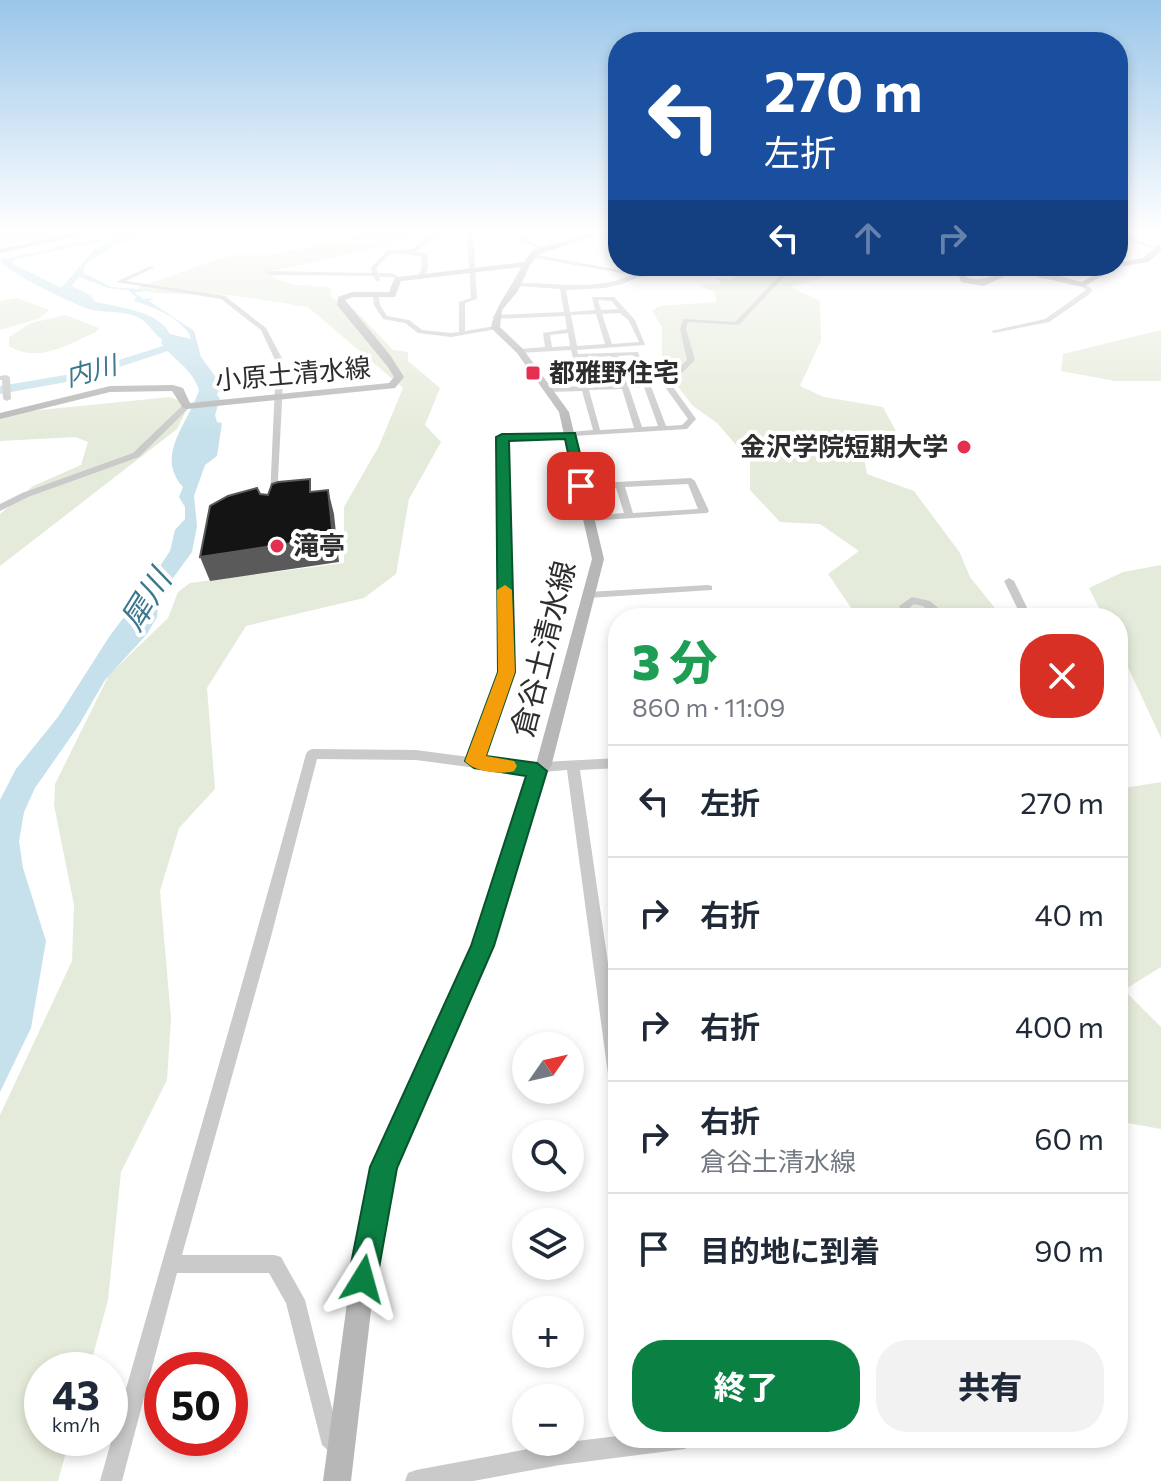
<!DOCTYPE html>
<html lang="ja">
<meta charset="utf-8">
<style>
:root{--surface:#fff;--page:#f2f2f3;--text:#1f2937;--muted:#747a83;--line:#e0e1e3;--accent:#0b8043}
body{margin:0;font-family:Commissioner,"Noto Sans JP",sans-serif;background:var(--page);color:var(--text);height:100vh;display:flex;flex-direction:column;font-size:30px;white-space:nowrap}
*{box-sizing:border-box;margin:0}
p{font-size:26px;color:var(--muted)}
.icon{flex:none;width:44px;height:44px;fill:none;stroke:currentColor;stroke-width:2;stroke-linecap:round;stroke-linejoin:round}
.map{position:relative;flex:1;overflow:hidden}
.drawer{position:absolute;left:608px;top:608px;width:520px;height:840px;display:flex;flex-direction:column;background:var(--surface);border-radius:32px;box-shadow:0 4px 12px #0003}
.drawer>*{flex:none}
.guide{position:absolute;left:608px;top:32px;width:520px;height:244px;border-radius:32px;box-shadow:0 4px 12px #0003;background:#1a4fa0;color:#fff;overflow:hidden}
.needle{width:52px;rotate:56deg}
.buttons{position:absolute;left:512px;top:1032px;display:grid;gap:16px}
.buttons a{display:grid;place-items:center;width:72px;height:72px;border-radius:50%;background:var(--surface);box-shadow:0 4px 12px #0003;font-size:40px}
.speed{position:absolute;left:24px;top:1352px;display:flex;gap:16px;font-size:40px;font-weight:700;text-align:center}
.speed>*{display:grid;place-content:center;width:104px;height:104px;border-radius:50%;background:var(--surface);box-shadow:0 4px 12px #0003;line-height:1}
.speed small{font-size:20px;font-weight:400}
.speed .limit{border:12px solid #d22;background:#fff;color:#111}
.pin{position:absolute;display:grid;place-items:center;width:68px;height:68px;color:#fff;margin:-34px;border-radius:16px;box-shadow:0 4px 12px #0006}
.me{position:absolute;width:88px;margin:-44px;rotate:8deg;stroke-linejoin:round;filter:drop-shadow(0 0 6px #0008)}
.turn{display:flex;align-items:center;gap:28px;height:168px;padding:0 24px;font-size:36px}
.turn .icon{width:104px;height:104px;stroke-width:2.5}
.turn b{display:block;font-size:56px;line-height:68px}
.lanes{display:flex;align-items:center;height:76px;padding:0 24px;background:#0003;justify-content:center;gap:40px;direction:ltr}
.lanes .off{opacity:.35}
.round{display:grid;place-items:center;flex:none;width:84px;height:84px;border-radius:32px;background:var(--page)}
.summary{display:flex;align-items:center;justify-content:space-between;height:136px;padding:0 24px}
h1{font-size:48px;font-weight:800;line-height:60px;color:#1e9e55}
.button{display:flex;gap:16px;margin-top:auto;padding:16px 24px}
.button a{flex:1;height:92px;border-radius:32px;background:var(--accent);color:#fff;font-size:32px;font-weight:800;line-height:92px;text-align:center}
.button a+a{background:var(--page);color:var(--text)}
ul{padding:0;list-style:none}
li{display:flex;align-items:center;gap:24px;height:112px;padding:0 24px;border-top:2px solid var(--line)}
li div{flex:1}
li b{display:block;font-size:30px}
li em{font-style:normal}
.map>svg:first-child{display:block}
</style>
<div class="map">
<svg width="1161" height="1481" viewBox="0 0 1161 1481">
<rect width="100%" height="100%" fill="#fff"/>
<g fill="#e5ebda">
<path d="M0 230H86L0 248Z"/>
<path d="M380 230H426L406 241 273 271V278L297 285 330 287 332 298 355 310 393 350 408 352V361L440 388 425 425 441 442 409 499 396 574 364 598 246 626 207 688 215 789 179 828 160 891 171 1018 167 1080 121 1172 108 1300 89 1370H42V1438H70L58 1481H0V1115L72 961 74 905 54 805 55 784 109 675 168 618 178 592 190 583 344 563V507L379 446 403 388 308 307 231 295 153 293 137 288 230 255H273Z"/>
<path d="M741 266H824L823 277 790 287 820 301 821 340 800 386 824 397 883 407 905 448 864 458 867 474 914 491 960 553 970 577 1003 618H858L828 574 859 551 820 524 780 522 750 490V461L717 423 693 406 662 366V327L652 311 659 306 716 302 715 292 700 286 723 283 715 278 732 279 741 274Z"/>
<path d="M17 298 49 310 38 319 0 330V301Z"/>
<path d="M65 315 99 328 96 332C69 344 38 364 9 346V337L31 323Z"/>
<path d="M1161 330V381H1115L1061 371 1063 354Z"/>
<path d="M170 397 185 403V413L177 429 0 566V514L33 486 81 465 88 442 75 437 0 441V414Z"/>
<path d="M1161 565V738L1118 646V618H1104L1089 588 1123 572Z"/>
<path d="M1161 782V967L1124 990 1161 1027V1129L1122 1122 1118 1114V789Z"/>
</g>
<path fill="#c6e1eb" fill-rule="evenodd" d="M138 230H166C134 234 110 247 85 265L84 273 111 287 151 290 134 293 144 299 154 298 149 301 194 331 201 357 221 384 217 395 220 398 215 415 217 422 222 423 217 456 205 465 194 496 197 526 192 552 159 597 157 617 147 634 105 680 79 725 35 788 24 812 19 841 23 868 46 941 31 1028 0 1092V800L16 769 58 717 109 637 145 589 170 551 175 530 185 519V507L179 497 183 487C154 455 189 423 199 390 192 368 174 361 161 343L162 339C154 334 149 324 141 319 125 309 102 314 86 308 70 302 6 272 0 260ZM118 237 95 249 61 288 12 263 17 259ZM79 277 109 288 128 290 136 297 134 301C152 306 186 320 191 339L170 334C158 310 118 308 94 301L91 296 72 286Z"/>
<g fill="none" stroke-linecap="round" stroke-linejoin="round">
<path fill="#c6e1eb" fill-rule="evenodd" d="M179 341 185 344 183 346 83 379 0 394V386L77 373Z"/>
<g fill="#cacaca" fill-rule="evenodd">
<path d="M447 230H454L438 236 416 251 427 255 428 269 420 280 417 278 422 269 421 256 391 253 376 268 378 273H392L400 278V280L391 277H379L380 280 377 282 373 276 269 275 266 273 269 271 372 273 371 267 388 250H410L434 234Z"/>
<path d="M467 230H473L477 299 465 303V331L495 326 497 327V329L451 337 418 333 405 323 383 319 374 305 373 296 380 292 383 294 379 297 380 305 387 316 409 320 422 330 451 333 459 332V302L471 298Z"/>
<path d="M549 230H557L523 239 543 248V250L515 239Z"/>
<path d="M589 233 618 237V241L587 236Z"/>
<path d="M1118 233 1161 249V251L1118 237Z"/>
<path d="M532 254 636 273 646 266H653L643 273 688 266 723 269 726 268 725 266 732 267V269L724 273 688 270 637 278 622 284 604 288 566 290 570 312 595 310 592 297H614L635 320 645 345 577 350 578 354 638 352 666 426 682 425 688 419 665 387 668 378 687 360 680 329 683 319 735 322 780 275 833 266H847L784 277 739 325 688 322 686 329 695 360 674 381 673 387 696 419 687 429 574 436 570 438 506 439 512 672 481 759 537 766 543 762 618 758V768L580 770 618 1032V1097L612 1095 610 1089 567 770 543 772 537 776 416 760 317 759 272 933 182 1255H274L281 1257 305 1300 338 1432 346 1440 350 1447 346 1454 339 1458 332 1454 322 1445 286 1303 269 1273H177L122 1481H100C168 1238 240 997 306 754L308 751 312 749 416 750 469 757 500 672 498 437 502 435 566 434 570 432 593 430 582 391 550 392 546 390 550 388 580 386 571 350 520 353 517 351 520 349 545 347 543 333 567 329 565 316 495 319 492 317 495 315 564 312 560 289 519 286 517 283C557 282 592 292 632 275L530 257ZM598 300 612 301 618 309 601 310ZM620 313 629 321 639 342 612 344 602 314ZM596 314 605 344 577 346 571 315ZM568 333 570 346 552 347 550 335ZM633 355 643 383 627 384 618 356ZM611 356 620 384 588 386 579 358ZM644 387 658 426 642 427 629 388ZM622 389 634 428 600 430 589 390Z"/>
<path d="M150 266 155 267 126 281 225 296 266 328 284 362 277 499 274 500 270 497 276 362 261 330 221 299 116 282Z"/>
<path d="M1081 284H1085L1093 290 1087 296 1049 322 994 333 991 331 1045 319 1086 290 1081 286Z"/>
<path d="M6 375 10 377 11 399 7 401 3 399 2 380H0V376Z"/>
<path d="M184 404 191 406 139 457 28 497 0 511V504L22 493 133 453Z"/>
<path d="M691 478 695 481 709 511 707 513 589 521 584 518 586 516 624 513 616 488 581 490 577 487 581 484ZM688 484 698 509 633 513 625 487Z"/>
<path d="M1009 578 1014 581 1032 618H1022L1004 581Z"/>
<path d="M708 585 712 586V590L588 598 583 595 588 592Z"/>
<path d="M912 597 930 601 950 618H938L923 606 914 604 910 607 915 618H905L899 606Z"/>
<path d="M618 1436V1438H696L692 1445 685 1449 560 1465 473 1481H405L408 1473 416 1470 560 1443Z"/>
</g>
<g fill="#b7b7b7" fill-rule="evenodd">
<path d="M92 230H104L0 253V249Z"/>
<path d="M603 230H613L539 254 530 265 518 291 502 310 500 327 523 349 569 412 604 559 551 767 544 775 492 946 396 1168 378 1251 351 1481H323L354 1251 372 1167 472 946 529 771 536 764 592 559 559 412 517 353 491 328C495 305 511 289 521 267L401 281 395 297H353L345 300 390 355 404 377 395 388 187 409 183 408 172 391 110 392 0 419V413L110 386 173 385 183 388 190 403 389 383 394 377 388 367 337 305 338 297 352 292H389L394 279 398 277 524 262 533 250Z"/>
<path d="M1158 245H1161V251L1148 262 1117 267 1083 287 1038 277 1022 268 984 286 961 282 955 266H963L967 278C992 283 994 271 1015 266 1024 264 1068 279 1082 282L1109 266H1118V263L1143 258Z"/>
</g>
</g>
<path fill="#5a5a5a" d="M328 490 334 514 339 562 210 581 200 557Z"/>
<path fill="#141414" stroke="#5a5a5a" stroke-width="2" d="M310 479V492L328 490 333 537 200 557 210 506 228 496 257 488 260 494 268 495 272 484 278 482Z"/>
<linearGradient id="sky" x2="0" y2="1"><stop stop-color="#9ac6e9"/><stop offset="0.53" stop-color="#fff"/><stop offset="1" stop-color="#fff" stop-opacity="0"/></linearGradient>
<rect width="1161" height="437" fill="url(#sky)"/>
<path fill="#0b8043" stroke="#07532c" stroke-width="2" d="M575 433 588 486 581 490 575 486 565 439 509 441 515 672 486 756 537 763 547 771 494 946 397 1168 377 1279 373 1289 363 1293 353 1289 348 1279 370 1167 471 946 526 776 474 768 465 761 498 672 496 437 502 434Z"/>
<path fill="#f59e0b" d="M505 585 512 590 515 672 486 756 514 761 517 766 514 771C501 775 474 772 465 761L498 672 497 590Z"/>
<g fill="#e42f51" stroke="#fff" stroke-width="3">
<rect x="525" y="365" width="16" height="16" rx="4"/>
<circle cx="964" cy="447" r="8"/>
<circle cx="277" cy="546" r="8"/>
</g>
<g text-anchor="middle" stroke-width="8" stroke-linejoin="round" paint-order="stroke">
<g font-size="26" font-style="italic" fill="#3c778e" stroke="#fff">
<text transform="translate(91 371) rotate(-15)" y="9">内川</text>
</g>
<g font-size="26" font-weight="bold" fill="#2d2d2d" stroke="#fff" text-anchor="start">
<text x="549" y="382">都雅野住宅</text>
<text x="948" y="456" text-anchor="end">金沢学院短期大学</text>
<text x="293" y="555">滝亭</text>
</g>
<g font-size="26" fill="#2d2d2d" stroke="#fff">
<text transform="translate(293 374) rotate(-5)" y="9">小原土清水線</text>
</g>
<g font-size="30" fill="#2d2d2d" stroke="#fff">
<text transform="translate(544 649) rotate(-76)" y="10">倉谷土清水線</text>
</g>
<g font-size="32" font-style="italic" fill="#3c778e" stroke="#fff">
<text transform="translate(146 600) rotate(-58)" y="11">犀川</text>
</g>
</g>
</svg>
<div class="buttons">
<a><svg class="needle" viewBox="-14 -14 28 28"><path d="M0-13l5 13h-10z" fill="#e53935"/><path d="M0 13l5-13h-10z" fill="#747a83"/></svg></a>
<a><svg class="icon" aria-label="search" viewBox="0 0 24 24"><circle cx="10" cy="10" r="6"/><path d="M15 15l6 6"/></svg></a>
<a><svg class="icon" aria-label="layers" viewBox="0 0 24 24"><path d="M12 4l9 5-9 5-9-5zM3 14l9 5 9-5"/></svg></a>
<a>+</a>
<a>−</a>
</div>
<div class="speed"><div>43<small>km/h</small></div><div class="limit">50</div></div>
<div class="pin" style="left:581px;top:486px;background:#d93025"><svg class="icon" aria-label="arrive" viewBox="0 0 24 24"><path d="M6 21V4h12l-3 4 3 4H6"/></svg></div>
<svg class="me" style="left:363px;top:1279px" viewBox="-20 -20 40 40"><path d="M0-17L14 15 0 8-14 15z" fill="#0b8043" stroke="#fff" stroke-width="4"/></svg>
<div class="guide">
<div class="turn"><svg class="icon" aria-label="left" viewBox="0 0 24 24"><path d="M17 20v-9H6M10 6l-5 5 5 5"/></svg><div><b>270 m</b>左折</div></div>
<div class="lanes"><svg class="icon" aria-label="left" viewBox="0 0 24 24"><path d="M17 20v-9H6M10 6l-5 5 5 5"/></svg><svg class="icon off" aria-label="ahead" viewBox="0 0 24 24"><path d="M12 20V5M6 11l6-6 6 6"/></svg><svg class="icon off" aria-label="right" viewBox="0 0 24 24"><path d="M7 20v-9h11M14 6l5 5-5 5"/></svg></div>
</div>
<section class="drawer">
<div class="summary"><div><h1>3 分</h1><p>860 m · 11:09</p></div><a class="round" style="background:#d93025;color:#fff"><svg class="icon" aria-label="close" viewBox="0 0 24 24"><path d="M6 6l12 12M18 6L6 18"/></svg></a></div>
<ul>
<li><svg class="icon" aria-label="left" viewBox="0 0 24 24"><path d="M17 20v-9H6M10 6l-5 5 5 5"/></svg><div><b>左折</b></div><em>270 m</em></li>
<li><svg class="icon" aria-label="right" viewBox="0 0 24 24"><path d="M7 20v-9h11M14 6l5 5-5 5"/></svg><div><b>右折</b></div><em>40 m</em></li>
<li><svg class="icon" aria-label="right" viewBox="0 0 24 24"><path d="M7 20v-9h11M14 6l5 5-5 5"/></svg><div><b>右折</b></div><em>400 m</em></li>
<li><svg class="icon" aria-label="right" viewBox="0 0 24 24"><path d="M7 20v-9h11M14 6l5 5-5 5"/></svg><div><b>右折</b><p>倉谷土清水線</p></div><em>60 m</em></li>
<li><svg class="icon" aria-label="arrive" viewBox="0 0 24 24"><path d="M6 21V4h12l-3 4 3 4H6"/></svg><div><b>目的地に到着</b></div><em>90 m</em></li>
</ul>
<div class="button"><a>終了</a><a>共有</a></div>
</section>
</div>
